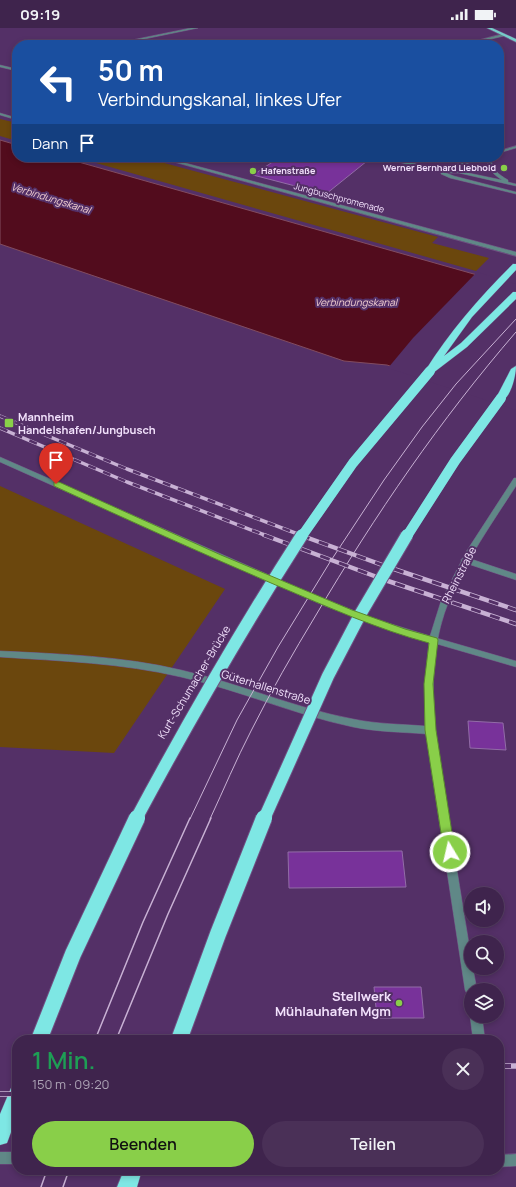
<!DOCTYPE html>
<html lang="de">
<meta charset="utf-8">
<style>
:root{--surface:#3f244d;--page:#4a3057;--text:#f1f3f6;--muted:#ada4b6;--line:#584165;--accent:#89cf49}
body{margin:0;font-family:Manrope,sans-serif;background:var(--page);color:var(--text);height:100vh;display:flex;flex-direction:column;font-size:15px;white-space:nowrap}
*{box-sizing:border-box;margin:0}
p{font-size:13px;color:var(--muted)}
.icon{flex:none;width:22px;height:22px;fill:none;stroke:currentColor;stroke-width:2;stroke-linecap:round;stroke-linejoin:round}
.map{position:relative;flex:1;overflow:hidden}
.side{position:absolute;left:12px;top:1007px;width:492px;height:140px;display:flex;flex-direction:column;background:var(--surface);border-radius:16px;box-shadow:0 2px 6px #0003,0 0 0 1px var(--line)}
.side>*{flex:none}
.top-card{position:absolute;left:12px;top:12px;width:492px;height:122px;border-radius:16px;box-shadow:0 2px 6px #0003,0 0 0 1px var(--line);background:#1a4fa0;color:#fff;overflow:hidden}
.buttons{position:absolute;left:464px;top:859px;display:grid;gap:8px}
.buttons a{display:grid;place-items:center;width:40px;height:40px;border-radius:50%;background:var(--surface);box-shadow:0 2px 6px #0003,0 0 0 1px var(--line);font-size:20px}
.pin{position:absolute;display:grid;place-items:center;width:34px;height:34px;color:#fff;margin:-41px -17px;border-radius:50% 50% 50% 0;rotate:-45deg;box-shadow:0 0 4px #0007}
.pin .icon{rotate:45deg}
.me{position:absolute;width:44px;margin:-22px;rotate:351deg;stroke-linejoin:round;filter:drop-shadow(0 0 3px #0008)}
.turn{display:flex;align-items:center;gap:14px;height:84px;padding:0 20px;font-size:18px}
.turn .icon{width:52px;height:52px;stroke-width:2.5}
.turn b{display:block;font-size:28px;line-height:34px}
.then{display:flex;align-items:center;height:38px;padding:0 20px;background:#0003;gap:8px;font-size:15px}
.round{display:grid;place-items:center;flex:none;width:42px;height:42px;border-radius:21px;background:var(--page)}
.head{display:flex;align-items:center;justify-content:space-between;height:68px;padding:0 20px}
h1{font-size:24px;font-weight:600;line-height:30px;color:#1e9e55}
.button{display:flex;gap:8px;margin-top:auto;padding:8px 20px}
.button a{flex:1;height:46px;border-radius:24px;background:var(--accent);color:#111;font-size:16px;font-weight:600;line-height:46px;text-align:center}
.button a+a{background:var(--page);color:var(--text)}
.status{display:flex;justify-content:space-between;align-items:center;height:28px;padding:0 20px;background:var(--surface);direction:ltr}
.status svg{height:11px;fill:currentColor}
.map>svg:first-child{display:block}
</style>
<div class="status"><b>09:19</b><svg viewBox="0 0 49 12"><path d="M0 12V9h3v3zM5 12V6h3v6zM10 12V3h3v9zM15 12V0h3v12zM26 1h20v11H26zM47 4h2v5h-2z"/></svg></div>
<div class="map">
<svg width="516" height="1159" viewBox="0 0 516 1159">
<rect width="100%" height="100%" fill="#543067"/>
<g fill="#6b470d">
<path d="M0 91 17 95V113L0 108Z"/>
<path d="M75 129H142L438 209 432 215 489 230 476 243Z"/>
<path d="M0 458 225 561 114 725 0 719Z"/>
</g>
<path fill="#520c1d" stroke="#824c60" d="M0 112 17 117V129H61L516 258V380L387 337 344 333 0 216Z"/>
<path fill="#543067" d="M477 244 516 256V382L388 340 413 310Z"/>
<g fill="#78329a" stroke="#926ca7">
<path d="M280 129H372L326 166 253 147Z"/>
<path d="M468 693 503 695 506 722 470 720Z"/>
<path d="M402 823 406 859 289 860 288 824Z"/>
<path d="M374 959H421L424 990H377Z"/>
</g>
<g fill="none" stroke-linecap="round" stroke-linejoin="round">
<g stroke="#705082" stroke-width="1">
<g id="lane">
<path d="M465 529 516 546V552L462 534 461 532Z"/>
<path d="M433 609 516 633V639L430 614 429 612 430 610Z"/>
</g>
</g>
<g stroke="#705082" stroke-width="1">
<g id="street">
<path d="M191 0H198L115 17H108Z"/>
<path d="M503 6 504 8 466 17H460Z"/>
<path d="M0 37 17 41V43L0 39Z"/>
<path d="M0 85 17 90V92L0 87Z"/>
<path d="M516 118V120L499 125V123Z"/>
<path d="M156 129H163L516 224V228Z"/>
<path d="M376 129H384L445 142V140L480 129H486L448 142 459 143 502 152C493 146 487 141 487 129H491C491 141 498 146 508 152V154L516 156V158L459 145H446L454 148 516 164V166L450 150 441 146V144Z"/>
<path d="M0 429 310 565 372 590 430 608 441 573 466 524 514 450H516V458C492 495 466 532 449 573 421 641 437 717 448 787 456 834 463 881 471 928V940H473L477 962H471V968L467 966 465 962 426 706C402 704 377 704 353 699 295 687 239 662 181 649 122 635 61 633 0 629V623C61 626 122 628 181 642 239 655 294 680 353 691 377 696 401 696 425 698V656L429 614 388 601 325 578 197 522 0 434Z"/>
<path d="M471 986V988H482L485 1012H473L470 988Z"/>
<rect x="0" y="1124" width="17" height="12"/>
<path d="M516 1126V1138L499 1139V1127Z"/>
</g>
</g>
<g stroke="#705082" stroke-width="1">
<path id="primary" d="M487 0H492L516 11V14Z"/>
</g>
<g stroke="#705082" stroke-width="1">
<g id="highway">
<path d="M513 236H516V242L472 289 444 328 461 315 513 264H516V271L467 319 433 345H427L425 343C450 303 480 269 513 236Z"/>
<path d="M516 338C516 347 511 370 501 373L498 372 496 370 511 341Z"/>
<path d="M17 1057V1088L7 1115 0 1117V1086L11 1060Z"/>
<path d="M124 1142H142L137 1159H117Z"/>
</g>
</g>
<use href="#lane" fill="#608887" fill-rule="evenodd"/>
<use href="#street" fill="#608887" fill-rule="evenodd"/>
<use href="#primary" fill="#76ccc9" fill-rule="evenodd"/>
<use href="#highway" fill="#7ee7e4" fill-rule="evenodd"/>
<g stroke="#c8b1d4" stroke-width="1">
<path d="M190 791 237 692 278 619 330 534 384 452 422 399 456 356 516 291"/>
<path d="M210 791C224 761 236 732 251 703 271 663 293 625 316 587 375 487 440 392 516 304"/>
</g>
<g stroke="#c8b1d4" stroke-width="1.5">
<path d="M95 1012 143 894 190 790"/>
<path d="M116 1012 168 886 211 790"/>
<path d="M41 1159 47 1142"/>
<path d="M63 1159 69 1142"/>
</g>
<g stroke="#c8b1d4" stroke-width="3.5">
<g id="rail-far2">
<path d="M0 388 127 441 303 508"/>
<path d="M0 400 127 454 267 508"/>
</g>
</g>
<g stroke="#c8b1d4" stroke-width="4.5">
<g id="rail-far1">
<path d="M264 507 385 552 516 596"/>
<path d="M300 507 385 538 516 582"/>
</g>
</g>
<g stroke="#c8b1d4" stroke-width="5.5">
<g id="rail">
<path d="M499 1038H516"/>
<path d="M0 1066H17"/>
</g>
</g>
<use href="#rail-far2" stroke="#543067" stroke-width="2.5" stroke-dasharray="8" stroke-linecap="butt"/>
<use href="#rail-far1" stroke="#543067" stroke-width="3" stroke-dasharray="10" stroke-linecap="butt"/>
<use href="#rail" stroke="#543067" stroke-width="4" stroke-dasharray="12" stroke-linecap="butt"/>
<g stroke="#705082" stroke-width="10" stroke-linecap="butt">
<g id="highway-bridge-far2">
<path d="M302 508 353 435 430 343"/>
<path d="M407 508 455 433 501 370"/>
</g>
</g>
<g stroke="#705082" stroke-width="14" stroke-linecap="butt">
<g id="highway-bridge-far1">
<path d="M136 791C188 694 243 599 302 507"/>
<path d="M264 791 328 648 361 585 407 507"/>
</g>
</g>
<g stroke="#705082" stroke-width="18" stroke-linecap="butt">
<g id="highway-bridge">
<path d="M39 1012 73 926 137 790"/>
<path d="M179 1012 218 906 264 790"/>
</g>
</g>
<use href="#highway-bridge-far2" stroke="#7ee7e4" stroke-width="10"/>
<use href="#highway-bridge-far1" stroke="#7ee7e4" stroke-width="12"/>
<use href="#highway-bridge" stroke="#7ee7e4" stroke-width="16"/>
</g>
<path fill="#89cf49" stroke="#59872f" d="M54 454H59L221 527 352 582 405 601 437 610 438 612 433 656 436 702 455 824 454 828 450 829 446 828 444 824 425 702 424 656 429 615C377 601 328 579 278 558 203 526 128 492 54 458Z"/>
<g fill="#89cf49" stroke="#543067" stroke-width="1.5">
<circle cx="504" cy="140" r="4"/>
<circle cx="253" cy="143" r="4"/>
<rect x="4" y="390" width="10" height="10" rx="2"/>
<circle cx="399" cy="975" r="4"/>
</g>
<g text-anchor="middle" stroke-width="4" stroke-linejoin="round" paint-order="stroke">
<g font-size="9" font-weight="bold" fill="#f2e1fc" stroke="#543067" text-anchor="end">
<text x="496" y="143">Werner Bernhard Liebhold</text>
<text x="261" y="146" text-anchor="start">Hafenstraße</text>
</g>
<g font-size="9" fill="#f2e1fc" stroke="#543067">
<text transform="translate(339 170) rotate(15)" y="3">Jungbuschpromenade</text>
</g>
<g font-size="10" font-style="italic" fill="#f0ced0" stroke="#543067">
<text transform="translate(51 170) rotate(17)" y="4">Verbindungskanal</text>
<text x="356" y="278">Verbindungskanal</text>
</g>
<g font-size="11" font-weight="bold" fill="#f2e1fc" stroke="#543067" text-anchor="start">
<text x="18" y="393">Mannheim<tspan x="18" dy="13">Handelshafen/Jungbusch</tspan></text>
</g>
<g font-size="11" fill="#f2e1fc" stroke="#543067">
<text transform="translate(459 547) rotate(-63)" y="4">Rheinstraße</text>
<text transform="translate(194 654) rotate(-59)" y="4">Kurt-Schumacher-Brücke</text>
<text transform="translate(266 659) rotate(17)" y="4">Güterhallenstraße</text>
</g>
<g font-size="13" font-weight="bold" fill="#f2e1fc" stroke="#543067" text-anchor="end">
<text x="391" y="973">Stellwerk<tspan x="391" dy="15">Mühlauhafen Mgm</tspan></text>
</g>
</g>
</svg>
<div class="buttons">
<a><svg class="icon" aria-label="sound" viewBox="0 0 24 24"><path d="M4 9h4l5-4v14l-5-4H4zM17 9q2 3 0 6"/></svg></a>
<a><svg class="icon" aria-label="search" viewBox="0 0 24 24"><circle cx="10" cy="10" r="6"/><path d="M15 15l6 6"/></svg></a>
<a><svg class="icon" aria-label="layers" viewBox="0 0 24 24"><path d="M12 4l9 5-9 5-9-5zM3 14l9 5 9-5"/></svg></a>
</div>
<div class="pin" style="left:56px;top:456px;background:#d93025"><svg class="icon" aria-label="arrive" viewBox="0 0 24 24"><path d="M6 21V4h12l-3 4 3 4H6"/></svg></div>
<svg class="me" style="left:450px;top:824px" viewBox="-20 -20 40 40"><circle r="17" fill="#89cf49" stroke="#fff" stroke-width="3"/><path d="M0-11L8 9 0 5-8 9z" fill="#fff"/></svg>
<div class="top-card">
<div class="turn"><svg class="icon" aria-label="left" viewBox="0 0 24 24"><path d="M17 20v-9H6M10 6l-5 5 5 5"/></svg><div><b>50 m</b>Verbindungskanal, linkes Ufer</div></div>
<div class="then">Dann<svg class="icon" aria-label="arrive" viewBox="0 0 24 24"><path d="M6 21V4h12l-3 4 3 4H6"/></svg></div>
</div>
<section class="side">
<div class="head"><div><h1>1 Min.</h1><p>150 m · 09:20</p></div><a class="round"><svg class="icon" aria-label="close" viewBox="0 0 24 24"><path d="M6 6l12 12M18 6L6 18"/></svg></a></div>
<div class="button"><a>Beenden</a><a>Teilen</a></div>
</section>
</div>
